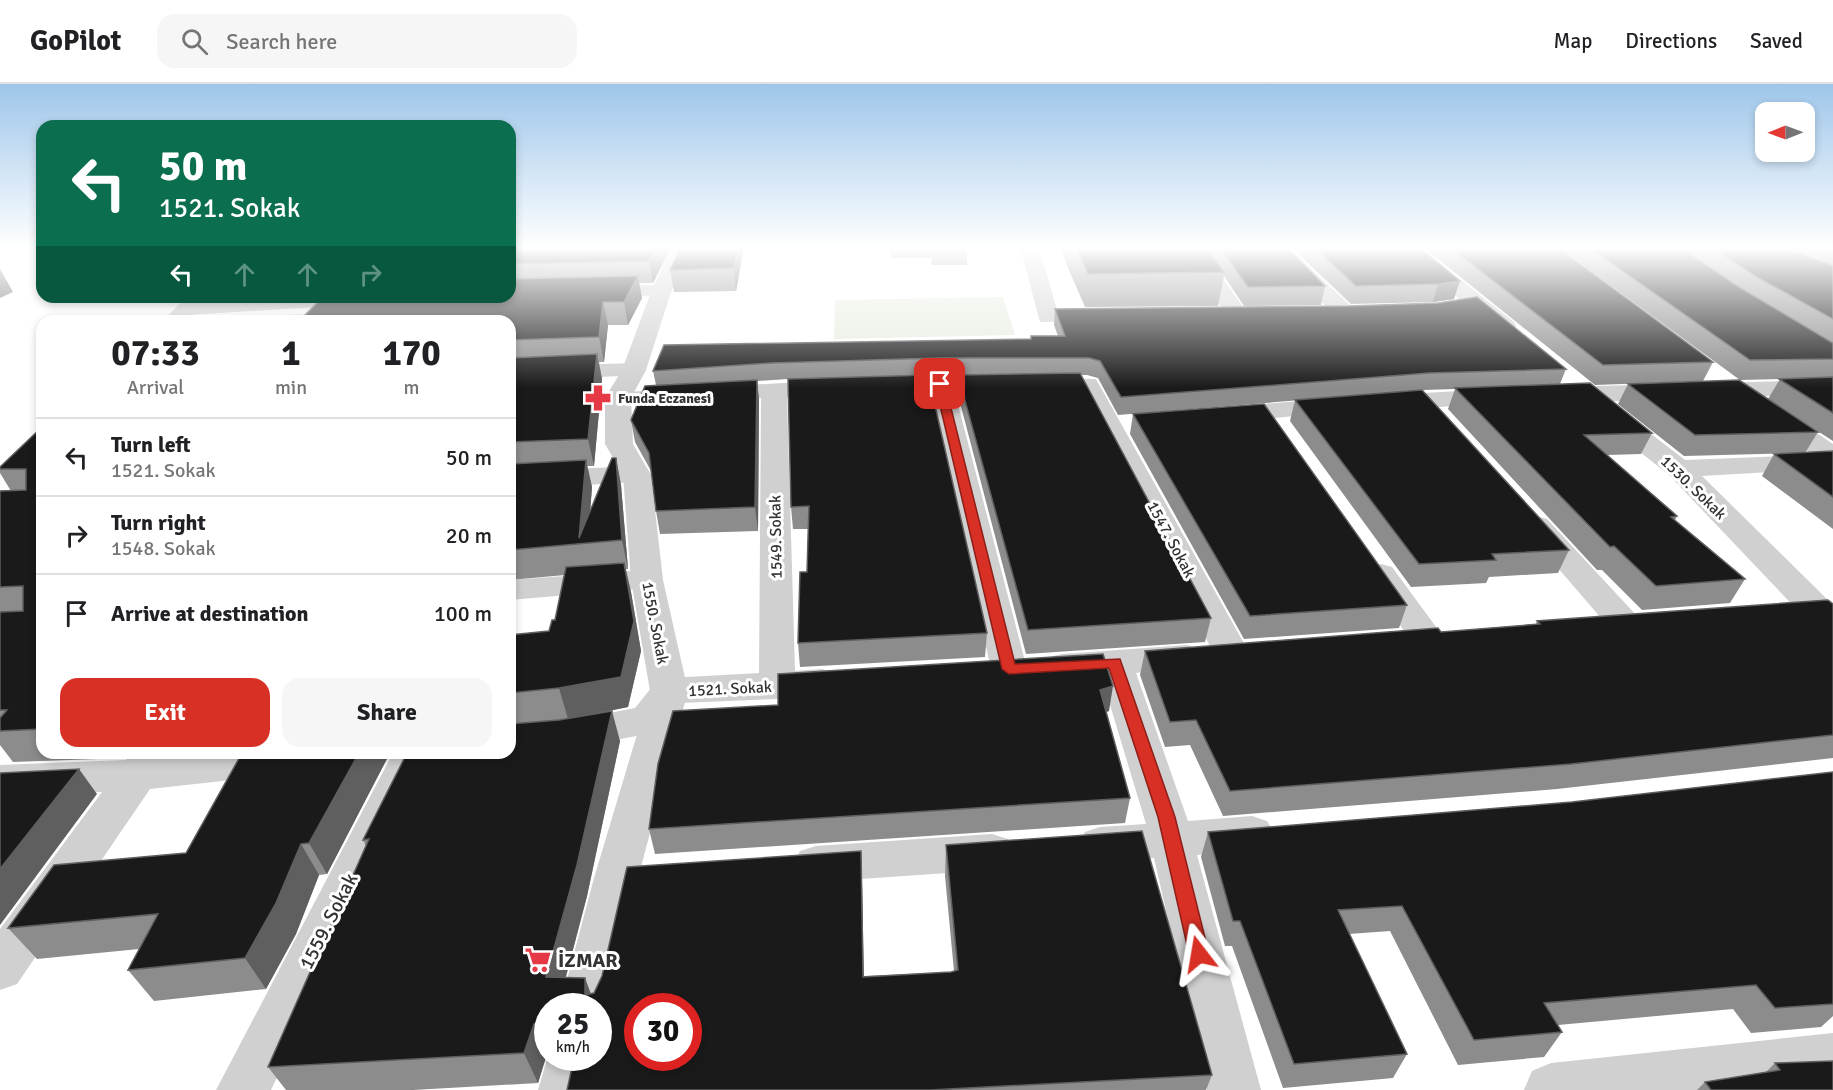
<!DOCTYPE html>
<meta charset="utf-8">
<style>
:root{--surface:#fff;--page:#f6f6f6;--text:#202124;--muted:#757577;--line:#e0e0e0;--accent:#d93025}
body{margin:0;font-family:Signika,sans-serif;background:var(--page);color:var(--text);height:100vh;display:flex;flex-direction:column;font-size:22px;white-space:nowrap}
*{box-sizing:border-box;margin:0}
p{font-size:20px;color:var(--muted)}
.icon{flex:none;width:33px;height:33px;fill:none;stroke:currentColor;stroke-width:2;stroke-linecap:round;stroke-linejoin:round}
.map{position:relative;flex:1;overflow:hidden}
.panel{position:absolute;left:36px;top:231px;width:480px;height:444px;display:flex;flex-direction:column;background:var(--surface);border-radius:18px;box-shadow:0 3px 9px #0003}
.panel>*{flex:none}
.guide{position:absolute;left:36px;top:36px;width:480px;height:183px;border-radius:18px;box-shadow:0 3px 9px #0003;background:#0b6e4f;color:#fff;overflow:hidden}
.needle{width:39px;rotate:269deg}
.buttons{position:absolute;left:1755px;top:18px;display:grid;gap:12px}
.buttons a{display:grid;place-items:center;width:60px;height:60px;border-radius:12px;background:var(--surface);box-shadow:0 3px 9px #0003;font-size:30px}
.speed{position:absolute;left:534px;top:909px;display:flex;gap:12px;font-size:30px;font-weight:700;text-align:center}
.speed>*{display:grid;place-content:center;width:78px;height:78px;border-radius:50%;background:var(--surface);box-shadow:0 3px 9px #0003;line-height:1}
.speed small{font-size:15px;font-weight:400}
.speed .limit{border:9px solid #d22;background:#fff;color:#111}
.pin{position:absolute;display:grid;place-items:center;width:51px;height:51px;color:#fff;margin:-26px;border-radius:12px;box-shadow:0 3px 9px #0006}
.me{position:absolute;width:66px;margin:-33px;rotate:346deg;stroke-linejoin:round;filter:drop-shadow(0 0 4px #0008)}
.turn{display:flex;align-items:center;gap:21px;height:126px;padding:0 24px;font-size:27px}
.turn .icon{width:78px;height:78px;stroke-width:2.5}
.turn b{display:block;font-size:42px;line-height:51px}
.lanes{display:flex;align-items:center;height:57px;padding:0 24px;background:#0003;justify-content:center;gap:30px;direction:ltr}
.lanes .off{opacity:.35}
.eta{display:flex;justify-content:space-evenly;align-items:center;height:102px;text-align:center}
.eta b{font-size:36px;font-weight:800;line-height:42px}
.action{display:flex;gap:12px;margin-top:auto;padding:12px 24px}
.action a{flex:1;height:69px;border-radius:18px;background:var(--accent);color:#fff;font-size:24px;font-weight:800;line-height:69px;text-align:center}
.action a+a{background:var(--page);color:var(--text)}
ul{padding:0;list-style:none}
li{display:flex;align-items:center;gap:18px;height:78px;padding:0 24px;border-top:2px solid var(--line)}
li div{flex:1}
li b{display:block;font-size:22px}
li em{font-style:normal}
header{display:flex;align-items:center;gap:36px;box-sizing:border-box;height:84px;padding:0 30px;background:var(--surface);border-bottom:2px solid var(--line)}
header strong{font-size:28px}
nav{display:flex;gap:33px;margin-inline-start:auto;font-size:21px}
.search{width:420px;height:54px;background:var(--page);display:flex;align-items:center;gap:15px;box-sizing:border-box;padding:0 21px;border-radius:18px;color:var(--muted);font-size:22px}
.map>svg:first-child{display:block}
</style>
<header>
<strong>GoPilot</strong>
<div class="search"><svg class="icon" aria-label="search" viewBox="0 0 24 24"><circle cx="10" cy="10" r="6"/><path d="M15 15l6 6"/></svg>Search here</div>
<nav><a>Map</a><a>Directions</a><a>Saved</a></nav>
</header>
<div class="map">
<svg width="1833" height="1006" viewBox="0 0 1833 1006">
<rect width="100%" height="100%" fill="#fff"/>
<g fill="#e6ecdf">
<path d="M1003 213 1015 251 834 255 835 216Z"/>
<path d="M314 229 306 237H213L215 235Z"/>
</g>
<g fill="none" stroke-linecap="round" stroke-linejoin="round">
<g fill="#d0d0d0" fill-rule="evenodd">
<path d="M1020 163H1039L1057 226 1107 227 1110 232 1107 237 1040 238Z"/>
<path d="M1182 163H1201L1247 229 1244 234H1228Z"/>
<path d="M1268 163H1288L1353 224 1356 229 1353 234H1337Z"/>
<path d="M1398 163H1419L1513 237 1516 242 1513 247H1497Z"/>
<path d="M662 201 669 203 672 207 669 211 510 216 502 213H510V204Z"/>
<path d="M278 213H394L390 217 383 219 187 231 179 230 176 225 179 220 187 219Z"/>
<path d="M634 279 643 281 646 286 643 291 510 297V283Z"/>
<path d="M940 293 1096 295 1250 570 1245 578 1232 582 1219 578 1214 570 1079 307 955 309 1027 585 1022 594 1009 597 996 594 991 585 930 309 876 307 873 302 876 297 885 295Z"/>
<path d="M834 296 843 298 846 303 843 308 787 313 795 587 822 585 835 589 840 598 835 607 777 615 680 619 661 646 647 650 568 665 510 669H509L510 641 568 637 635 624 656 598 669 594 759 589 761 314 618 322 609 319 605 314 609 309Z"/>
<path d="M1833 296V310L1559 319 1550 316 1546 311 1550 306 1559 303Z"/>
<path d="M1495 305 1504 308 1508 313 1504 318 1388 327 1379 324 1375 319 1379 314 1388 311Z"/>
<path d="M1336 314 1345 317 1349 322 1345 327 1226 339 1217 336 1213 331 1217 326 1226 323Z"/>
<path d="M1611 324 1620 326 1685 376 1813 371 1766 339 1762 333 1766 327 1775 325 1784 327 1833 360V380L1826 378 1822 385 1702 392 1833 521V549L1821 546 1804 533 1669 391 1602 338 1598 332 1602 326Z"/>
<path d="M637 382 647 385 651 391 647 397 510 406V388Z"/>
<path d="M1536 432 1547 435 1637 532 1642 540 1637 548 1625 551 1613 548 1521 441 1525 435Z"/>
<path d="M1381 480 1392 483 1439 547 1445 555 1439 563 1427 567 1415 563 1365 490 1370 483Z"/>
<path d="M647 486 659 489 663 496 659 503 510 516V496Z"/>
<path d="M1187 561 1200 565 1205 573 1200 581 1136 589 1188 737 1252 732 1267 737 1274 749 1267 761 1252 766 1197 771 1261 1006H1207L1154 774 1100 779 1085 774 1078 761 1085 748 1100 743 1146 740 1101 591 1062 594 1049 591 1044 582 1049 573 1062 570Z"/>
<path d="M132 669H162L164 673 200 669H360L354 679 340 684 150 705 17 900 0 906V845L102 708 0 713V681L126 676Z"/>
<path d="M393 669H433L271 1006H216Z"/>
<path d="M992 750 1008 755 1014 768 1008 781 992 786 816 798 800 793 794 780 800 767 816 762Z"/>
<path d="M1833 949V1001L1786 1006H1524L1532 987 1551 979Z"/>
</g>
<g fill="#d0d0d0" fill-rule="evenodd">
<path d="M672 163H691L671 208 646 286 631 314 633 360 651 391 663 496 688 607 638 794 610 922 603 939 598 940V922H560L594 794 650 607 631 496 623 391 605 360V314L622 286 651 208Z"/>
<path d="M187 213H211L186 237H162Z"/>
<path d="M548 972H598L592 1006H538Z"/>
</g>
</g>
<g fill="#8c8c8c">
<path d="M510 163H671L653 199H639L642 214 628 241H608L604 278H599L602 295 594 382H587L592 403 590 426 616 374 621 401 628 485H626L631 508 641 567 628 623 568 635 539 638 620 657 587 812 566 893 585 894 591 910 594 909 861 767 862 798 864 892 951 888 954 887 945 792 946 761 1212 991 1206 1006H567L582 977 598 922H548V970H547L538 999 413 1006H286L268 983 366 762 363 756 510 669V551L549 547 555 536 565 491 510 496Z"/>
<path d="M744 163 736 207 674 208 670 186Z"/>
<path d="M887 163H967V181H931L932 174H891V166H887Z"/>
<path d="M1059 163H1287L1325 202 1321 221 1244 222 1224 192 1218 222 1085 223Z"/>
<path d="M1291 163H1419L1454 215 1433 218 1351 220Z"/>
<path d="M1423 163H1557L1713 278 1703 297 1595 301Z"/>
<path d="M1558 163H1833V357L1768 315 1780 295 1740 296Z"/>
<path d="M1055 225 1566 285 1560 300 1652 349 1641 370 1607 371 1677 432 1675 436 1745 495 1730 519 1642 526 1602 486H1597L1448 325 1455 305 1423 306 1118 331 1098 294 1087 291H1081L1211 534 1205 558 1026 570 958 311V291H979H928L987 549 985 573 800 583 798 559 807 488 808 445H793L791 423 788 295 757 297 759 316 758 447 660 450 656 427 651 387 635 358 631 336 656 301 653 287 1031 255V252H1058L1054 241Z"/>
<path d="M1628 300 1818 348 1805 369 1833 367V445L1762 392 1774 370 1797 369 1684 372 1618 320Z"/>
<path d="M1295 316 1569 466 1558 489 1489 493 1486 499 1411 503 1290 337Z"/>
<path d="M1133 330 1407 521 1399 544 1244 555 1130 350Z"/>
<path d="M42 343V669H130L125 674 13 678 0 661V407H11L0 389V383Z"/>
<path d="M1833 520V674L1557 705 1223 732 1190 661 1165 663 1140 591 1145 567 1441 548 1536 540 1537 537Z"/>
<path d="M1106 627 1130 714 1125 739 655 770 649 745 1109 627Z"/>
<path d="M164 669H193L165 671Z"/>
<path d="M390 669 327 790 319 791 296 850 266 905 154 917 128 886 139 865 37 875 8 844 186 769Z"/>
<path d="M1833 688V932L1821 943 1751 949 1733 925 1558 941 1562 948 1544 973 1458 981 1390 847 1349 850 1407 970 1393 994 1283 1004 1232 862H1225L1201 773 1208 748 1572 718Z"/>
<path d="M1775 979 1833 1006H1697L1705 998 1766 988Z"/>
</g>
<g fill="#5f5f5f">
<path d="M657 163H671L653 199 649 177Z"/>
<path d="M738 163H744L736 207 734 184Z"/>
<path d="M0 185 13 208 0 214Z"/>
<path d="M638 192 642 214 628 241 624 218Z"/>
<path d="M1460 197 1454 215 1433 218 1438 200Z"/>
<path d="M603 218 608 241 604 278 599 253Z"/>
<path d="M597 270 602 295 594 382 588 355Z"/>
<path d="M757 296 759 316 758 447 755 423Z"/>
<path d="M616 374 621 401 628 485 622 456Z"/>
<path d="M586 376 592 403 588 459 579 454Z"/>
<path d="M624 479 631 508 641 567 628 623 568 635 559 604Z"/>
<path d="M1113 602 1109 627 1096 631 1100 606Z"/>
<path d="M612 627 620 657 587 812 558 922 546 893Z"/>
<path d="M122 669H130L125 674Z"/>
<path d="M359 669H390L327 790 309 759Z"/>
<path d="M79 685 97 710 0 841V785Z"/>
<path d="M301 760 319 791 296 850 266 905 245 874Z"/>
<path d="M861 767 862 798 864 923 863 893Z"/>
<path d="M585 894 595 922 585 911Z"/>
<path d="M534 940 547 970 538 999 524 969Z"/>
</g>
<g fill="#1a1a1a" stroke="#5f5f5f" stroke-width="1.5" fill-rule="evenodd">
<path d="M510 163H657L649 177 510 180Z"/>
<path d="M681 163H738L734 184 670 186Z"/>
<rect x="932" y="163" width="35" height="1"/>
<path d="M1076 163H1206L1224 188 1088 190Z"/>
<path d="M1219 163H1287L1325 202 1248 203Z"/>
<path d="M1313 163H1419L1460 197 1438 200 1356 202Z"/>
<path d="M1449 163H1557L1713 278 1603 281Z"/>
<path d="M1588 163H1680L1739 203 1833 259V275L1750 276Z"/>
<path d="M1711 163H1783L1833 182V235L1755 192Z"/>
<path d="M638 192 624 218H603L599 253 510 256V237H299L323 213H510V195Z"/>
<path d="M1477 213 1566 285 1429 289 1121 313 1100 277 1089 274H940L772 279 653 287 664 261 1031 255V252H1065L1055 225 1349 222 1438 219Z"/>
<path d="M597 270 588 355 510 358V274Z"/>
<path d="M1080 289 1211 534 1028 546 958 291Z"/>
<path d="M928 291 987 549 798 559 800 488H807L809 422 791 423 788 295Z"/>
<path d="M1833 293V329L1779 295Z"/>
<path d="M757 296 755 423 656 427 649 369 631 336 645 302Z"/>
<path d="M1739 296 1818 348 1695 351 1628 300Z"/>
<path d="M1590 299 1652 349 1584 351 1677 432 1671 433 1745 495 1656 502 1614 462 1610 463 1455 304Z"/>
<path d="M1422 306 1569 466 1492 470 1496 476 1419 480 1295 316Z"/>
<path d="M1264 320 1407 521 1250 532 1133 330Z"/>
<path d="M42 343V645L0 647V634L7 626H0V528L23 527V502L0 503V407L26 406V385H0V383Z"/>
<path d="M1833 367V413L1774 370Z"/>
<path d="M612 374H616L622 456 510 466V380L586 376 579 454Z"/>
<path d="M624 479 634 537 621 593 559 604 510 609V551L549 547 552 536H555L566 483Z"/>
<path d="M1828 516 1833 520V651L1571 680 1230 707 1196 636 1170 638 1145 567 1438 544 1441 548 1540 540 1537 537Z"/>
<path d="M1103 570 1113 602 1100 606 1130 714 649 745 658 680 673 627 778 621V590Z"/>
<path d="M612 627 577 781 546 893 585 894V911L594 909 602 892 627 783 861 767 863 893 951 888 958 886 946 761 1142 747 1212 991 930 1006H567L573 979 582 977 583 974H598V922H548V940H534L524 969 268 983 369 755 363 756 407 669H510V640L559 636ZM638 922H688V974H638Z"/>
<path d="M242 669H359L309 759 301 760 276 819 245 874 128 886 158 830 8 844 54 781 186 769Z"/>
<path d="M79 685 0 785V689Z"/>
<path d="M1833 688V920L1775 924 1756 901 1544 919 1562 948 1474 956 1402 822 1338 826 1407 970 1294 980 1240 837H1233L1208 748 1572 718Z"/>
<path d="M1833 977V1006H1711L1705 998 1780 986 1775 979Z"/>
</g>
<linearGradient id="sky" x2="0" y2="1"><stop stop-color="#9ec6ea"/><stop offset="0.54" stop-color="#fff"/><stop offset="1" stop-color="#fff" stop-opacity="0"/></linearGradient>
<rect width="1833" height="304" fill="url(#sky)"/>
<path fill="#d93025" stroke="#8d1f18" stroke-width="1.5" d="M940 297 945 300 1015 580 1120 575 1175 733 1209 870 1206 876 1199 879 1192 876 1189 870 1158 733 1109 584 1009 590 1002 585 935 300Z"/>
<defs>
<g id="pharmacy-bare" transform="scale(2.07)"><path d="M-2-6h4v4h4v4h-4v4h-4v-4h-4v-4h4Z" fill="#e63946" stroke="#fff" stroke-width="2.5" paint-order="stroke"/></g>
<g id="supermarket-bare" transform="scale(2.07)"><path d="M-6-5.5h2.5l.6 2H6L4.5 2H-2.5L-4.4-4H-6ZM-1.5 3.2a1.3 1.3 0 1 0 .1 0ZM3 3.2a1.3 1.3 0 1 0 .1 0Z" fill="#e63946" stroke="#fff" stroke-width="2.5" paint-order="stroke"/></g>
</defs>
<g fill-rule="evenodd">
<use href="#pharmacy-bare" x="598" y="314"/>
<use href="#supermarket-bare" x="538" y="876"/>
</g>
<g text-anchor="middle" stroke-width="6" stroke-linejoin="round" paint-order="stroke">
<g font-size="14" font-weight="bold" fill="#333" stroke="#fff" text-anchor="start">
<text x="618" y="319">Funda Eczanesi</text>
</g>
<g font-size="16" fill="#333" stroke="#fff">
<text transform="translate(1694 403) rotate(44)" y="6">1530. Sokak</text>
<text transform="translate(775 453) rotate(-91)" y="6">1549. Sokak</text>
<text transform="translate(1172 455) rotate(62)" y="6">1547. Sokak</text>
<text transform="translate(656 539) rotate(79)" y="6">1550. Sokak</text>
<text transform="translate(730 604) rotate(-3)" y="6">1521. Sokak</text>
</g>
<g font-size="20" fill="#333" stroke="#fff">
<text transform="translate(328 837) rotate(-63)" y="7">1559. Sokak</text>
</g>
<g font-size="20" font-weight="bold" fill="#333" stroke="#fff" text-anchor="start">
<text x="558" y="883">İZMAR</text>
</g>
</g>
</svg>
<div class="buttons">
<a><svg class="needle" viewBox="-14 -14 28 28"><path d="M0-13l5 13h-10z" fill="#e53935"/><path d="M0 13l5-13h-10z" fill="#757577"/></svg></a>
</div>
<div class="speed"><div>25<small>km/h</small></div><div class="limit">30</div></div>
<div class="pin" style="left:940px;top:300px;background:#d93025"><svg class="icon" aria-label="arrive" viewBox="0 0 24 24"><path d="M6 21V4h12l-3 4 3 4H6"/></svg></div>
<svg class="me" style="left:1199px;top:870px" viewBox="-20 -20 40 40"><path d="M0-17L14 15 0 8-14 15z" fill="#d93025" stroke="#fff" stroke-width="4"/></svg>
<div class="guide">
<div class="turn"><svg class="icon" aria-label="left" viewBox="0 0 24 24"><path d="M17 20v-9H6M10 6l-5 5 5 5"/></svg><div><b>50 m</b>1521. Sokak</div></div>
<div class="lanes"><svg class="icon" aria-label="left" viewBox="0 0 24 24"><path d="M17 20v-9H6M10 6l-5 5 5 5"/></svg><svg class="icon off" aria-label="ahead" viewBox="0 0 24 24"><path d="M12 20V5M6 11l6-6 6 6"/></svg><svg class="icon off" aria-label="ahead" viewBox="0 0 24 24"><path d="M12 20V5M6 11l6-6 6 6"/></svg><svg class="icon off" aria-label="right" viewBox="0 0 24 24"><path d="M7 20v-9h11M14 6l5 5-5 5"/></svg></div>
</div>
<section class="panel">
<div class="eta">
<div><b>07:33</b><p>Arrival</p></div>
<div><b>1</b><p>min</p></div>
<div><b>170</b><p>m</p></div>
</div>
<ul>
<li><svg class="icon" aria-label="left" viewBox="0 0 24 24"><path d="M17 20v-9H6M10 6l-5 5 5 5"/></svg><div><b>Turn left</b><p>1521. Sokak</p></div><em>50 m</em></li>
<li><svg class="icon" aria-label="right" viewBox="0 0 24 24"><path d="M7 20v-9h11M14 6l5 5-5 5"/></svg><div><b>Turn right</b><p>1548. Sokak</p></div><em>20 m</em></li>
<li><svg class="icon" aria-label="arrive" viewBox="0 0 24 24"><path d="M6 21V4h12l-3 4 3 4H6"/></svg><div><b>Arrive at destination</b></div><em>100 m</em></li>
</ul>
<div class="action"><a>Exit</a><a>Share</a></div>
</section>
</div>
